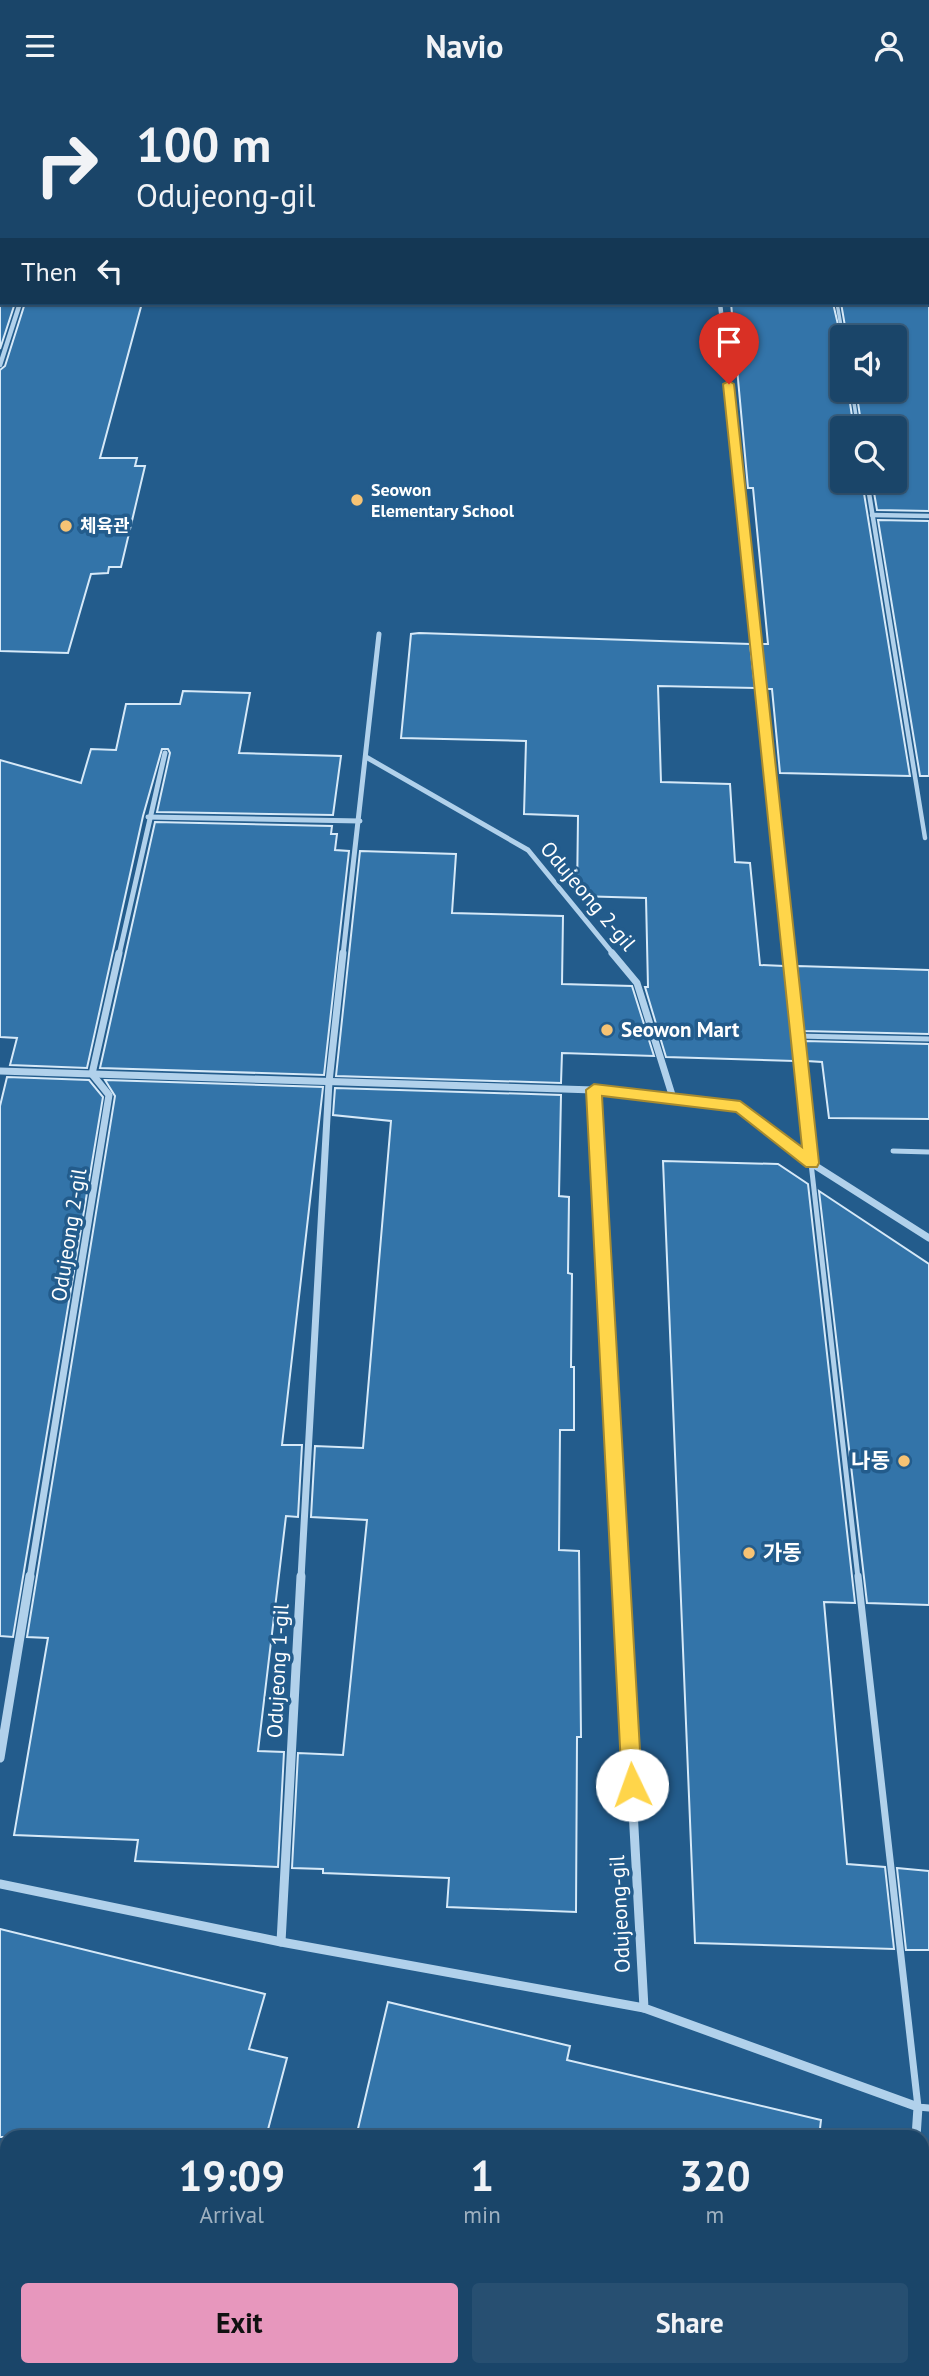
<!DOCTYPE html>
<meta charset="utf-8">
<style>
:root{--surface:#1a4569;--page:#274f71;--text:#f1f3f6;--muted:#9fb1c0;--line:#385d7d;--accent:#e797bd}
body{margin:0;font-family:"PT Sans","Noto Sans KR",sans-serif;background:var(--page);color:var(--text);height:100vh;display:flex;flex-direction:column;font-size:26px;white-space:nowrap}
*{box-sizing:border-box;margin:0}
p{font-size:23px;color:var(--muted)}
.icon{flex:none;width:38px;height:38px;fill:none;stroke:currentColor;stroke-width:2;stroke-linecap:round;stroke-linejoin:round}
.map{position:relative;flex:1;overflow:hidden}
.drawer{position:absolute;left:0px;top:2039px;width:929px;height:247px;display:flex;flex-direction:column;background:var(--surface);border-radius:21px 21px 0 0;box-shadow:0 2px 5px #0004,0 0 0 2px var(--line)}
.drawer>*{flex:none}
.guide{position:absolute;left:0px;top:0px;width:929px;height:214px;box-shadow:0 2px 5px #0004,0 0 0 2px var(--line);background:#1a4569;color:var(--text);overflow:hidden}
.tools{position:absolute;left:830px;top:234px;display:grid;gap:14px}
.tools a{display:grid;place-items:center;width:77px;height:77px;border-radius:7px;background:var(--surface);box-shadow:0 2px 5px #0004,0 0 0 2px var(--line);font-size:35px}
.pin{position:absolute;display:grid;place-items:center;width:60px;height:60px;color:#fff;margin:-72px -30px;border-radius:50% 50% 50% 0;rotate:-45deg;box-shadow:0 0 7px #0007}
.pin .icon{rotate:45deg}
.me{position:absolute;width:77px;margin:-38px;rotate:357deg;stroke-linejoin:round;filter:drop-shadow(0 0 5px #0008)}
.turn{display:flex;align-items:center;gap:24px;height:147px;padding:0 21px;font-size:32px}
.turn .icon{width:91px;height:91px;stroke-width:2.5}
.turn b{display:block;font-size:49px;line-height:60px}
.then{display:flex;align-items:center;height:66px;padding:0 21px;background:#0003;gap:14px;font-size:26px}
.eta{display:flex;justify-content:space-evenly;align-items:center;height:119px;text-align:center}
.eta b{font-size:42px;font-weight:800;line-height:49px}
.primary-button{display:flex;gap:14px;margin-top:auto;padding:14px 21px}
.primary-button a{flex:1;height:80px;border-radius:7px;background:var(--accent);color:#111;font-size:28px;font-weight:800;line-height:80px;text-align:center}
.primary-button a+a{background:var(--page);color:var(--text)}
header{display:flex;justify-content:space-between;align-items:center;height:91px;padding:0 21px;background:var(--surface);font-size:32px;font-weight:800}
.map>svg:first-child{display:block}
</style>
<header><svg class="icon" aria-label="menu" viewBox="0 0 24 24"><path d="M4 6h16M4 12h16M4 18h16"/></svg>Navio<svg class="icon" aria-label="person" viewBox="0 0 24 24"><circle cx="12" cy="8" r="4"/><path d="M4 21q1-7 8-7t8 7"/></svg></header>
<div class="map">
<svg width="929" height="2285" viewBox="0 0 929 2285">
<rect width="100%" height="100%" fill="#235c8c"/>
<path fill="#2d6fa4" d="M544 0H929V94L928 2Z"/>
<g fill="#3374a9" stroke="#d6e9f8" stroke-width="2">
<path d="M0 212H15L0 258Z"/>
<path d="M25 212H142L100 367H137L135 375H145L121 476H109L108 482 91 483 68 562 0 560V279L5 275Z"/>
<path d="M731 212H833L842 251V299H848L854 338H842V390H862L910 685 780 682 772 598H766L761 553H768L753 397H748Z"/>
<path d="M841 212H929V420L877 419 872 390H894V338H862L856 299H894V247H847Z"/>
<path d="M878 429 929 430V685H920Z"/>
<path d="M419 542 750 553 755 597 658 595 661 691 730 693 735 771 750 772 760 874 784 875 794 970 666 966 645 896H648L646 807 577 805 578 725 524 723 526 650 401 647 411 543Z"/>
<path d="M183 600 250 602 239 662 341 665 333 724 157 721 170 662 168 658H162L143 725 87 977 10 974 17 947 0 946V669L81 692 91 658 116 659 126 613H180Z"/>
<path d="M155 731 332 735 331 743H337L335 759 349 760 324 984 100 977Z"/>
<path d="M360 760 456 763 452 822 563 825 562 893 632 895 654 965 562 962 561 992 336 985Z"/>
<path d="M797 875 929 879V943L803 940Z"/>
<path d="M804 950 929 953V1028L829 1027 822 971 807 970Z"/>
<path d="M7 986 89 989 103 1006 13 1546 0 1545V1015Z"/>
<path d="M105 989 323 996 282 1354H302L298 1426 286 1425 258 1660 284 1661 278 1776 135 1770 138 1749 14 1744 48 1547 27 1546 115 1005Z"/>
<path d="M335 997 561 1004 559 1105 569 1106 568 1182 572 1183 571 1276H574V1339H560L559 1459 579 1460 581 1646H577L576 1821 447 1816 449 1787 323 1782V1778L292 1777 298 1662 343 1664 367 1429 311 1426 315 1355 363 1357 391 1030 333 1024Z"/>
<path d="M663 1070 778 1073 808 1093 855 1512 824 1511 847 1773 885 1776 894 1858 695 1852Z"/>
<path d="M819 1100 929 1173V1514L867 1512Z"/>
<path d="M897 1777 929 1780V1859H906Z"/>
<path d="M0 1838 265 1903 249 1958 287 1967 266 2046H0Z"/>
<path d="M388 1911 570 1955 567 1969 821 2029 819 2046H356Z"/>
</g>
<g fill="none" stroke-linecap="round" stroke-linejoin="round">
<g stroke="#b1d1eb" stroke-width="3.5">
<path d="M837 212 843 247"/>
<path d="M852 299 858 338"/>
</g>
<g stroke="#b1d1eb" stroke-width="4.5">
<path d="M867 390 925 747"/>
<path d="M872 424 929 425"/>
</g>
<g stroke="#b1d1eb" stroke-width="5">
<path d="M797 945 929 948"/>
<path d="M893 1060 929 1061"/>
<path d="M811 1072 858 1487"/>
</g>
<path stroke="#b1d1eb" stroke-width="7" d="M858 1485 918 2016 929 2017"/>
<g stroke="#b1d1eb" stroke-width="4.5">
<path d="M720 212 738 379"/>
<path d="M0 274 20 212"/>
</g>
<g stroke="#b1d1eb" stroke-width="5">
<path d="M737 377 789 864"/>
<path d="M366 666 528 759 614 864"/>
<path d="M148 726 360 730"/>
<path d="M119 864 165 662"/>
<path d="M343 864 379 543"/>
</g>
<g stroke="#b1d1eb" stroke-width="7">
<path d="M612 862 637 892 673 1007"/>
<path d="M0 980 594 999"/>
<path d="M811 1072 929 1147"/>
<path d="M30 1487 109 1004 92 983 119 862"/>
<path d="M301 1487 329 991 343 862"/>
<path d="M621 1487 594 999 740 1016 811 1072 789 862"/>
</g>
<g stroke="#b1d1eb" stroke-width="9">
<path d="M620 1485 644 1917 918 2016 916 2046"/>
<path d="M0 1667 30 1485"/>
<path d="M0 1793 281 1851 644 1917"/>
<path d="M281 1851 301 1485"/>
<path d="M899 2278V2285"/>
</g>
</g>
<path fill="#ffd54a" stroke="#a68a30" stroke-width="2" d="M729 290 734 293 819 1072 817 1076H806L736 1021 602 1005 642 1694 639 1701 632 1704 625 1701 622 1694 586 999 594 993 740 1010 802 1056 723 293Z"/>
<g fill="#f6c374" stroke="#235c8c" stroke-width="2.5">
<circle cx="357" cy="409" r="7"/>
<circle cx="66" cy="435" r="7"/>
<circle cx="607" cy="939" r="7"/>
<circle cx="904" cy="1370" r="7"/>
<circle cx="749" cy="1462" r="7"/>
</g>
<g text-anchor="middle" stroke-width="7" stroke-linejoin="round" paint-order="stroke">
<g font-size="18" font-weight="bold" fill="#fff" stroke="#235c8c" text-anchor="start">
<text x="371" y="405">Seowon<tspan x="371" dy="21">Elementary School</tspan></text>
<text x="80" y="441">체육관</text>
</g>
<g font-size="21" fill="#fff" stroke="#235c8c">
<text transform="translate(588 805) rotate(50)" y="7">Odujeong 2-gil</text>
<text transform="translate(69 1144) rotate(-81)" y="7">Odujeong 2-gil</text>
<text transform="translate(278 1580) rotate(-87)" y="7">Odujeong 1-gil</text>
<text transform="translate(620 1823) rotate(-93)" y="7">Odujeong-gil</text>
</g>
<g font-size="21" font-weight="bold" fill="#fff" stroke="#235c8c" text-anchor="start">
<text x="621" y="946">Seowon Mart</text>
<text x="890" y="1377" text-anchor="end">나동</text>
<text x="763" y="1469">가동</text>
</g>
</g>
</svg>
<div class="tools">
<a><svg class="icon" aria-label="sound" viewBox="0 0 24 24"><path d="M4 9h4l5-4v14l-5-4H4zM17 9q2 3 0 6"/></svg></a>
<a><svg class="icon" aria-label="search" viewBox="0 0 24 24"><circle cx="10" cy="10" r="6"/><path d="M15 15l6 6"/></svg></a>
</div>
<div class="pin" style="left:729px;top:293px;background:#d93025"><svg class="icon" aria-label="arrive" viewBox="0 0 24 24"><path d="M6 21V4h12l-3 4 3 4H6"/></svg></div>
<svg class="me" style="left:632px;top:1694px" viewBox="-20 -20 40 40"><circle r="19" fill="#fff"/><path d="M0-13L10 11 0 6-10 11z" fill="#ffd54a"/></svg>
<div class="guide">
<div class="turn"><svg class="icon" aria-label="right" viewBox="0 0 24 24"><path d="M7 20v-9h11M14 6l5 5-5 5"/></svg><div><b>100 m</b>Odujeong-gil</div></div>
<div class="then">Then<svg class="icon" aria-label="left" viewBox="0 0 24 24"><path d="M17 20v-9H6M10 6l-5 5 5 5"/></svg></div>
</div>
<section class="drawer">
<div class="eta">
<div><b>19:09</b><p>Arrival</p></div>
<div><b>1</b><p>min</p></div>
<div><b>320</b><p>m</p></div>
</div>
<div class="primary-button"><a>Exit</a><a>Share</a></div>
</section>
</div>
